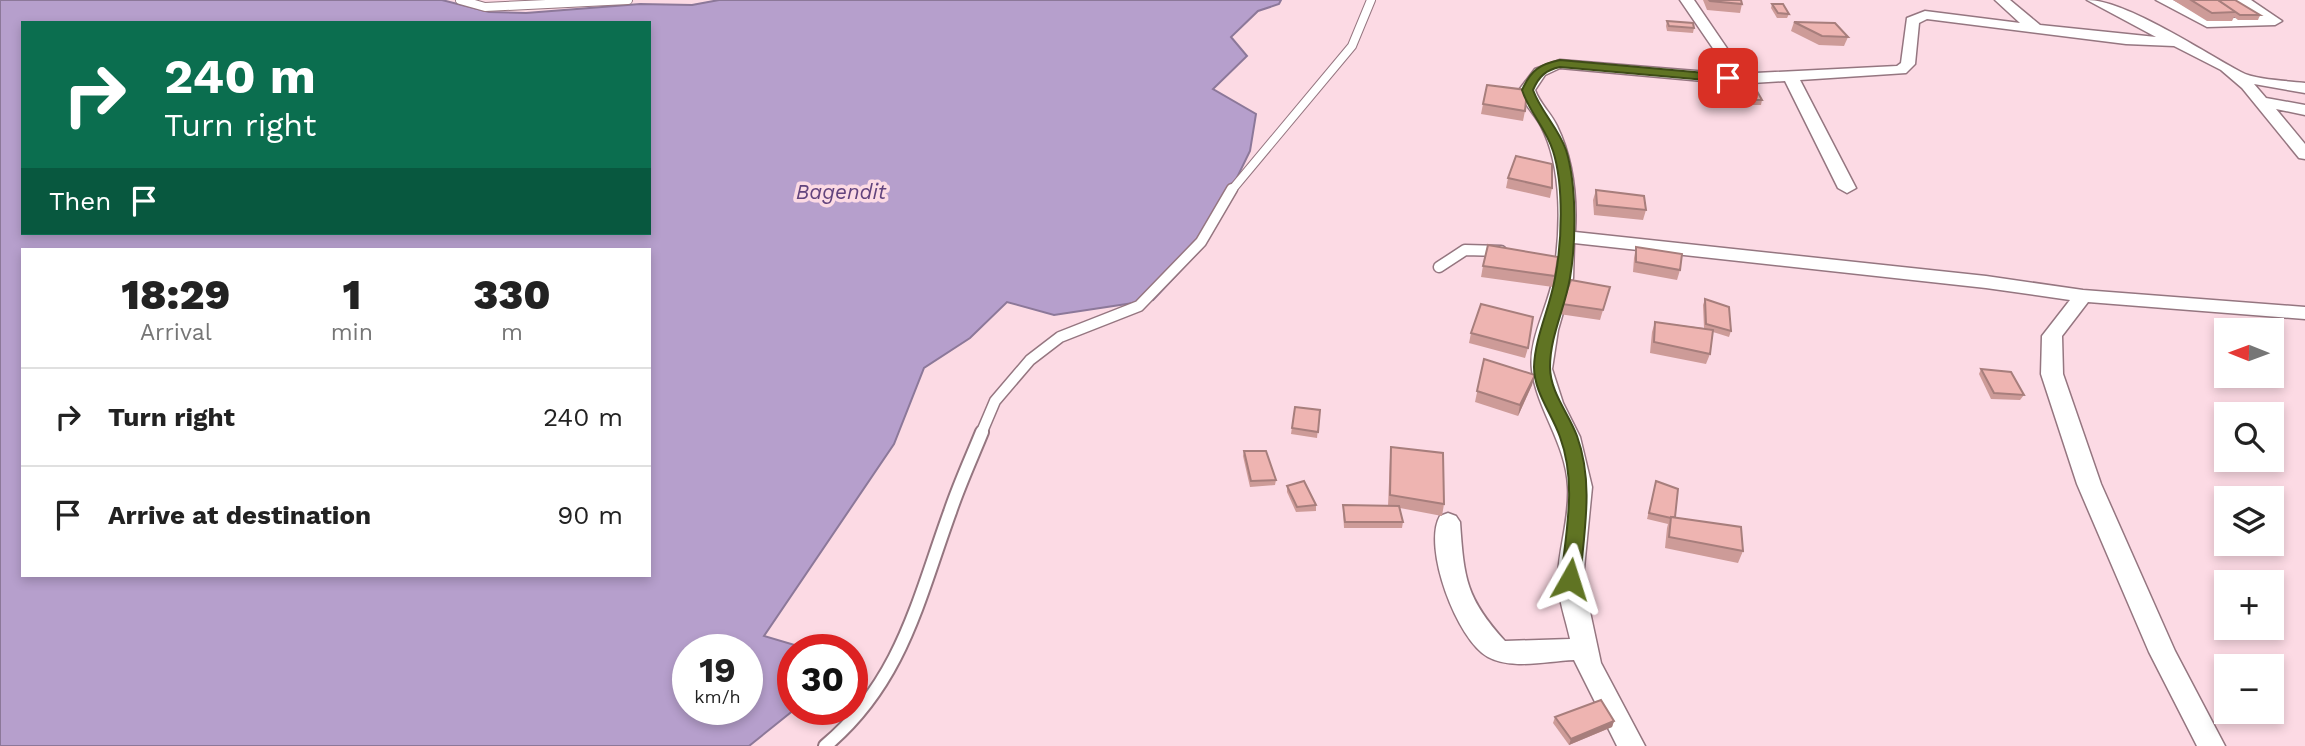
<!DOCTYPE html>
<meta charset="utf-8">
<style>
:root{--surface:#fff;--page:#f6f6f6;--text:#222;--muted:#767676;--line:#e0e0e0}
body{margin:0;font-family:"Work Sans",sans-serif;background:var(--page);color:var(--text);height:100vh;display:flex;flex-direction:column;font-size:26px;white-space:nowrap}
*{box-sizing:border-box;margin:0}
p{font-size:23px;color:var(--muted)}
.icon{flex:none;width:38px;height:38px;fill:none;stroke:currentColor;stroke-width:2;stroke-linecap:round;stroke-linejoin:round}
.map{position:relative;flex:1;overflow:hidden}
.drawer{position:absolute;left:21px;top:248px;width:630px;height:329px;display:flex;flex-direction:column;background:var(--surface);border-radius:0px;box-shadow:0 4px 10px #0003}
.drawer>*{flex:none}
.top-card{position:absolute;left:21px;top:21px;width:630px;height:214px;border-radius:0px;box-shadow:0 4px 10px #0003;background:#0b6e4f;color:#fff;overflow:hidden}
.needle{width:46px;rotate:271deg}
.controls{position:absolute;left:2214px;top:318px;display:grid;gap:14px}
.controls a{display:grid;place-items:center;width:70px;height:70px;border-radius:0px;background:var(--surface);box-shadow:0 4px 10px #0003;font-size:35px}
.speed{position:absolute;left:672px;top:634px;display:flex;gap:14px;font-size:35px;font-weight:700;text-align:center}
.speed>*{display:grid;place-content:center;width:91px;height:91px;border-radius:50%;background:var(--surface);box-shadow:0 4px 10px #0003;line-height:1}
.speed small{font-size:18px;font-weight:400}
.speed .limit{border:10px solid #d22;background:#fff;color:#111}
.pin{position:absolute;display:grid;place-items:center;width:60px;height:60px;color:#fff;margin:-30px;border-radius:14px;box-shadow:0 4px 10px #0006}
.me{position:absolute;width:77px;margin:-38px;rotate:6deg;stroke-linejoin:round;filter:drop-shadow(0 0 5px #0008)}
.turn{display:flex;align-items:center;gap:24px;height:147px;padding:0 28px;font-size:32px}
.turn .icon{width:91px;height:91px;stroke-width:2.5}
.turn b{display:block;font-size:49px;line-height:60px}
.then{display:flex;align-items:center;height:66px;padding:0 28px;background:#0003;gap:14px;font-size:26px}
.eta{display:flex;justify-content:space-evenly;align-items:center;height:119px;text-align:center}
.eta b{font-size:42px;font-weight:800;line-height:49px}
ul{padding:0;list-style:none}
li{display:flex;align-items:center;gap:21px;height:98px;padding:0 28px;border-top:2px solid var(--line)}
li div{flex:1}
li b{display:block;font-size:26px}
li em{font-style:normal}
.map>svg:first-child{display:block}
</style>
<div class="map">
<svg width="2305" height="746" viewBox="0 0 2305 746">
<rect width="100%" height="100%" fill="#fcdae4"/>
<path fill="#b69fcc" stroke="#8c7899" stroke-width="2" fill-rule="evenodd" d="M0 0H442L489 12 526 13 640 4 692 5 719 0H1281L1279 4 1258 11 1231 37 1247 56 1213 89 1256 114 1250 151 1203 247 1153 300 1054 315 1007 302 970 338 924 368 894 444 764 636 808 649H793L795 709 749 746H0ZM23 23H649V233H23ZM23 250H649V576H23ZM688 649H747V709H688Z"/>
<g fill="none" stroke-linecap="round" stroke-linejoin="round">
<g stroke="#957680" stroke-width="10">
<g id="lane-far2">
<path d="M460 0 485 7 628 0"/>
<path d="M1231 191 1352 46 1371 0"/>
</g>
</g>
<g stroke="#957680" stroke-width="13">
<g id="lane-far1">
<path d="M1439 267 1465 250 1501 251"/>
<path d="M981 434 995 401 1030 360 1060 337 1139 306 1201 242 1232 189"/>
</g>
</g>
<g stroke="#957680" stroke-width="16">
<path id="lane" d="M825 746C901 683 918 600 950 512 959 485 971 459 982 432"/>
</g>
<g stroke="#957680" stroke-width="3">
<g id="street">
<path d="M1680 0H1694L1737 63 1736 74 1897 66 1901 63 1907 18 1925 11 2020 23 1995 0H2010L2040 25 2156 37 2087 0C2126 0 2205 53 2241 72 2255 80 2289 81 2305 83V93L2254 84 2266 98 2305 105V115L2276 109 2305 144V159L2299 158 2242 88 2221 70 2174 46 2126 44 1927 19 1919 23 1915 64 1906 73 1800 80 1856 188 1847 193 1838 188 1785 81 1736 84 1560 68 1545 75 1535 90C1540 104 1551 113 1557 126 1573 159 1577 197 1575 232L1986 276 2083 290 2305 307V319L2088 302 2062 336 2063 374 2101 484 2175 651 2225 746H2197L2149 652 2077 484 2041 374 2042 336 2070 300 1986 288 1574 243 1573 278 1558 330 1552 369 1563 403 1580 437 1592 487 1583 579 1601 663 1645 746H1617L1574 660C1549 661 1511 670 1488 657 1457 640 1422 547 1440 516L1448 513 1456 516 1460 522C1464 579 1466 598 1505 641L1570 639C1566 620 1557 596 1558 576 1559 547 1570 516 1568 487 1566 443 1537 410 1532 370 1528 340 1548 307 1553 278 1561 232 1563 168 1541 126 1534 113 1524 105 1519 90L1535 69 1560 60 1721 73 1723 63Z"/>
<path d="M2156 0H2173L2209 19 2260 17 2235 0H2251L2282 21 2275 25 2207 27Z"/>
</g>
</g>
<use href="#lane-far2" stroke="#fff" stroke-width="8"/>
<use href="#lane-far1" stroke="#fff" stroke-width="10"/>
<use href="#lane" stroke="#fff" stroke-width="12"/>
<use href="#street" fill="#fff" fill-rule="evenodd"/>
</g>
<g fill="#cd9b98">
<path d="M1703 0H1741L1742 4 1740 13 1707 10Z"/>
<path d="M2173 0H2235L2260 15 2258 20H2238L2234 17 2232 21H2207Z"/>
<path d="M1772 4 1789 14 1787 18H1777L1771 8Z"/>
<path d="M1667 21 1694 28 1693 33 1667 31 1666 26Z"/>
<path d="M1794 22 1848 37 1844 46 1819 45 1791 31Z"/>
<path d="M1732 83 1762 100 1761 105H1738L1730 88Z"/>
<path d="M1483 104 1525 111 1523 121 1481 114Z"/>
<path d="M1508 178 1552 188 1550 198 1506 188Z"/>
<path d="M1596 190 1646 210 1643 220 1594 215 1593 200Z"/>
<path d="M1636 247 1680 270 1677 280 1633 272 1634 258Z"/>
<path d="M1483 266 1555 276 1553 287 1481 277Z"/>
<path d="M1610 287 1600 320 1559 314 1562 304Z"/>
<path d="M1705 299 1731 331 1729 337 1713 332 1710 354 1706 364 1650 353 1652 332 1655 322 1704 328 1703 305Z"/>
<path d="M1471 333 1528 348 1525 358 1469 343Z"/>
<path d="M1484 359 1532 385 1518 416 1475 402Z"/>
<path d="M1981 369 2024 395 2020 400 1991 399 1979 374Z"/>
<path d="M1295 407 1320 410 1317 438 1291 434Z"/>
<path d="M1391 447 1444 504 1442 516 1400 508 1403 522 1402 528H1344L1343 511V505L1388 506 1390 458Z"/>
<path d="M1244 451 1276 480 1275 485 1250 487 1243 456Z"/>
<path d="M1656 481 1675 517 1743 551 1738 563 1665 548 1667 528 1668 524 1647 519Z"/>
<path d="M1287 486 1316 505V511L1296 512 1287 492Z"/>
<path d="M1555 717 1614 721 1612 727 1569 745 1553 723Z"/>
</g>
<g fill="#a77e7c">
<path d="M1535 375 1532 385 1518 416 1520 405Z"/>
<path d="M1614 721 1612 727 1569 745 1571 739Z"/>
</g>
<g fill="#eeb4b1" stroke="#a77e7c" stroke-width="2">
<path d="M1709 0H1741L1742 4 1710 1Z"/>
<path d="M2191 0H2218L2237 12 2212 13Z"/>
<path d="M2218 0H2235L2260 15H2240Z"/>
<path d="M1772 4H1783L1789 14 1778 13Z"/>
<path d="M1667 21 1693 23 1694 28 1669 26Z"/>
<path d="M1794 22 1835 23 1848 37 1822 36Z"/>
<path d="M1732 83 1754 86 1762 100H1739Z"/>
<path d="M1487 85 1527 90 1525 111 1483 104Z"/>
<path d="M1516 156 1552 164V188L1508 178Z"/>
<path d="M1596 190 1644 196 1646 210 1597 205Z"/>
<path d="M1488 245 1558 257 1555 276 1483 266Z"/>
<path d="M1636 247 1682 254 1680 270 1636 262Z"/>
<path d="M1571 280 1610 287 1603 310 1562 304Z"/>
<path d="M1705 299 1729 307 1731 331 1706 324Z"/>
<path d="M1481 304 1533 317 1528 348 1471 333Z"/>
<path d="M1655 322 1713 330 1710 354 1654 342Z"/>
<path d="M1484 359 1535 375 1520 405 1477 391Z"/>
<path d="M1981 369 2011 372 2024 395 1994 393Z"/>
<path d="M1295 407 1320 410 1318 432 1292 428Z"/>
<path d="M1391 447 1443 453 1444 504 1390 495Z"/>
<path d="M1244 451H1266L1276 480 1251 481Z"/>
<path d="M1304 481 1316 505 1297 507 1287 486Z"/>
<path d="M1656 481 1678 489 1675 517H1671V518L1649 513Z"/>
<path d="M1343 505 1399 506 1403 522H1345Z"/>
<path d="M1671 517 1741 527 1743 551 1669 537Z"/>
<path d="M1601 700 1614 721 1571 739 1555 717Z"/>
</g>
<path fill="#607423" stroke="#3e4b17" stroke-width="2" d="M1560 60 1728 75 1734 78 1728 82 1560 67C1546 70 1539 76 1533 90 1541 112 1558 127 1566 150 1577 185 1576 242 1570 278 1565 308 1550 336 1550 367 1550 392 1569 414 1577 436 1594 483 1584 532 1580 579L1570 587 1561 579C1566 532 1577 483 1560 437 1552 414 1534 392 1534 367 1535 336 1550 308 1555 278 1562 243 1564 185 1553 151 1546 128 1529 112 1522 90 1531 70 1540 64 1560 60Z"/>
<g text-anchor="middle" stroke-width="7" stroke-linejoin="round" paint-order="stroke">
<g font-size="21" font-style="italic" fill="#62437d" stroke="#fcdae4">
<text x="841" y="199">Bagendit</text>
</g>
</g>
</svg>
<div class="controls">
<a><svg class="needle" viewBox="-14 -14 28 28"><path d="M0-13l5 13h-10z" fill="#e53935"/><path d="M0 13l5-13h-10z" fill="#767676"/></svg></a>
<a><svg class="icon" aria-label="search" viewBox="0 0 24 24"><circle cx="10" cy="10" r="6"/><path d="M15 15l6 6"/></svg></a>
<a><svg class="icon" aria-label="layers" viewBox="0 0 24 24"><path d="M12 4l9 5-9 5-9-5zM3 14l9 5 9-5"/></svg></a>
<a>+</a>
<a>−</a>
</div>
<div class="speed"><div>19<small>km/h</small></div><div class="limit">30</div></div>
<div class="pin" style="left:1728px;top:78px;background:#d93025"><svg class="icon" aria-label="arrive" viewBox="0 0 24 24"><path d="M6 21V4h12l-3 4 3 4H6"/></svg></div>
<svg class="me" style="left:1570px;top:579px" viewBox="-20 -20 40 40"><path d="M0-17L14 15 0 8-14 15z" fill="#607423" stroke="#fff" stroke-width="4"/></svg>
<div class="top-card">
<div class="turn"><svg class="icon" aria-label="right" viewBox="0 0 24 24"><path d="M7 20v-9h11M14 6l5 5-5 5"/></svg><div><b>240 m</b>Turn right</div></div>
<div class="then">Then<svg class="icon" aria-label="arrive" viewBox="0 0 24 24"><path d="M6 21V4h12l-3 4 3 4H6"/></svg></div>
</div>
<section class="drawer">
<div class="eta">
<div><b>18:29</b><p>Arrival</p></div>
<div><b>1</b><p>min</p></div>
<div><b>330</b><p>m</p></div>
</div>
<ul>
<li><svg class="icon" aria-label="right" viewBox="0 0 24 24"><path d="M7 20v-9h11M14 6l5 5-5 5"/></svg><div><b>Turn right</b></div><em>240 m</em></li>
<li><svg class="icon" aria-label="arrive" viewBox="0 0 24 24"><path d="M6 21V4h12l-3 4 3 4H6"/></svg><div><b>Arrive at destination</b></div><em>90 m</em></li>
</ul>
</section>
</div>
